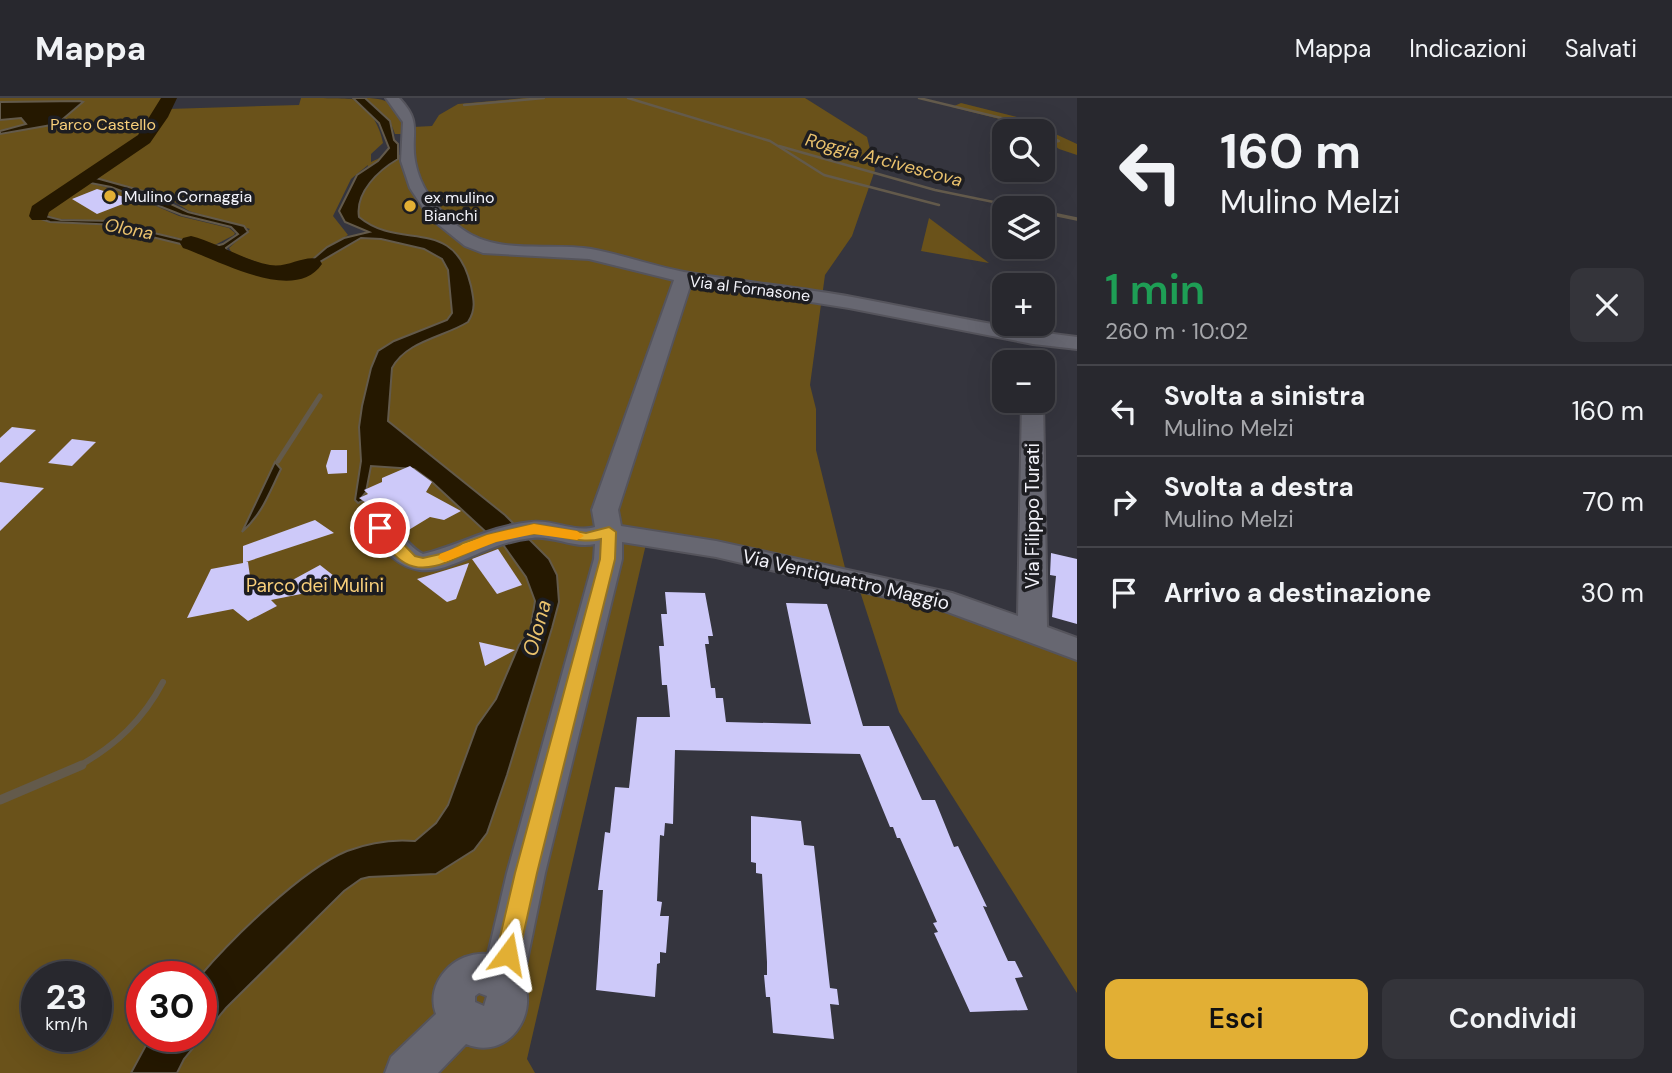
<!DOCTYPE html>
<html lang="it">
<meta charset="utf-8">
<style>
:root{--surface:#28282e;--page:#34343a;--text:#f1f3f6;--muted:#a5a6aa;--line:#44444a;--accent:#e2af34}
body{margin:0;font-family:"DM Sans",sans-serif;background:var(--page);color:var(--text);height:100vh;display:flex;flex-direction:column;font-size:26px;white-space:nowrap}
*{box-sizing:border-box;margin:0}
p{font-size:23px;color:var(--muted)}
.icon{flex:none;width:38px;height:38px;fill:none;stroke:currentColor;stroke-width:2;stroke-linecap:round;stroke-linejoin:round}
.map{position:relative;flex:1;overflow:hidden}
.drawer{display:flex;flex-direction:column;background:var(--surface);width:595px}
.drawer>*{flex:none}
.top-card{background:#28282e;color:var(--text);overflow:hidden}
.fabs{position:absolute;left:992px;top:21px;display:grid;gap:14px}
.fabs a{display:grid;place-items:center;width:63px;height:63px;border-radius:14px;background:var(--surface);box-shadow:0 7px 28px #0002,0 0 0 2px var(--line);font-size:35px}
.speed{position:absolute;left:21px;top:863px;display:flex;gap:14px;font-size:35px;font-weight:700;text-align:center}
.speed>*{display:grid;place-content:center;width:91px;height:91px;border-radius:50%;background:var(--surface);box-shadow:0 7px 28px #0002,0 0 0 2px var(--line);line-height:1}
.speed small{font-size:18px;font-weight:400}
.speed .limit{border:10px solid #d22;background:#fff;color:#111}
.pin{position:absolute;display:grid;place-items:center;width:60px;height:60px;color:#fff;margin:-30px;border:4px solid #fff;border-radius:50%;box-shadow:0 2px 7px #0007}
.me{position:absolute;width:77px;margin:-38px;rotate:13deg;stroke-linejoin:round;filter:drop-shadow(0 0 5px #0008)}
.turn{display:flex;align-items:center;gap:24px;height:147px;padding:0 28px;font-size:32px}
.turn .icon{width:91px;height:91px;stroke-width:2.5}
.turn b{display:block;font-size:49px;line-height:60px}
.round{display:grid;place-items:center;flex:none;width:74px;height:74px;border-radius:14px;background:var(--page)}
.headline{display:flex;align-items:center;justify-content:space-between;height:119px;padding:0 28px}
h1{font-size:42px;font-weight:600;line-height:52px;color:#1e9e55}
.primary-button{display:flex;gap:14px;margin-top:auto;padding:14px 28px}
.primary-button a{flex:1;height:80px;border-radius:14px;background:var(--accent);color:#111;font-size:28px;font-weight:600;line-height:80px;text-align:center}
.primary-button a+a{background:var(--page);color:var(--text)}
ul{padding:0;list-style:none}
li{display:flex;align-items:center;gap:21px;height:91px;padding:0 28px;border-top:2px solid var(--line)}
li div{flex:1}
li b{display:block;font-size:26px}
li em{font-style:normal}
header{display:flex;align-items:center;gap:42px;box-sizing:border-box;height:98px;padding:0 35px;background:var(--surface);border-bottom:2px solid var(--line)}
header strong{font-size:33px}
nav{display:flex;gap:38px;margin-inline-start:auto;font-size:24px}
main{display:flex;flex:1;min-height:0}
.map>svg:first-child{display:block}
</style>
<header>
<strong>Mappa</strong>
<nav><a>Mappa</a><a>Indicazioni</a><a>Salvati</a></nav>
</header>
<main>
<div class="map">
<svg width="1077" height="975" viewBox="0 0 1077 975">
<rect width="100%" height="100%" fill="#35353e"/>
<g fill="#6a521a" fill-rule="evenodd">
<path d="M0 0H169L139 41 86 84 124 94 179 118 229 130 235 135 234 137 213 148 156 135 120 123 56 121 47 117 46 111H38L40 121 114 124 222 152 243 163 273 170 232 155 229 150 250 131 189 113 168 100 99 81V78C126 61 157 42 168 11L299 7 301 0C313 0 342 0 352 1 369 8 380 28 383 45L371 56V64L386 57H410L413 29 432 28 439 17 458 6 526 0H805L867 39 875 72 852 138 825 177 810 287 816 311V352L849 486 646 446 527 961 535 975H0ZM368 67 365 84 342 112 372 135 347 142 304 169 279 171 305 165 348 137 333 118 351 81ZM37 878H96V938H37ZM142 878H201V938H142Z"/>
<path d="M365 0C390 0 405 9 406 36H395L390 23Z"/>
<path d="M961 5 1021 20 1077 46V57L1059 51 1043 39V33H1034L1024 27 952 9Z"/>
<path d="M929 120 989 165 921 153Z"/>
<path d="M856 481 1077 551V895L899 614Z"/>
</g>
<g fill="#251800" stroke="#635a4b" stroke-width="2">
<path d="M165 0H170L157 29 135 51 96 80 143 93 188 114 244 128 248 134 226 150 227 154 249 164 286 172 306 167 327 149 344 140 369 134 345 124 339 113 357 77 378 63 389 50 379 25 353 0H365L390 23 394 42 398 46V61C379 72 355 94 359 119 401 154 454 116 471 188 474 202 476 212 468 224 444 239 406 243 392 270L388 323 505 417 549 461 557 477 559 504 552 530 507 677 487 735 474 752 436 776 369 779 361 781 344 793 226 910 184 961 177 975H131L151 938H201L200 878C232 841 301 772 347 753 368 745 393 741 415 743L436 725 448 707 477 628 496 601 519 547 530 533 535 503 526 479 499 441 487 435 432 384 414 371 371 368 366 394 362 399 365 402 358 405 355 402 361 363 359 329 362 308 371 270 378 253 394 243 447 222 452 215 448 172 442 161 424 151 381 141 361 140 306 172 287 176 243 166 209 153 148 138 119 127 50 124 35 119C38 106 63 88 76 89L44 112 45 118 61 122 117 123 154 135 212 149 223 146 238 136 231 129 182 117 111 89 80 83C122 54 139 46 165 0Z"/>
<path d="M80 3 83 4 57 26 0 36V33L26 26 21 20 0 22V4Z"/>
<path d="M275 364 281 371C269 395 263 415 242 434Z"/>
</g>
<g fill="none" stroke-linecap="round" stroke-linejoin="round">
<g stroke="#635a4b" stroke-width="2.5">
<path d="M628 0 770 43 824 77 939 107"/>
<path d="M919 0 1026 26 1040 33"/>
<path d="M464 7 544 0"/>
<path d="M1043 35 1059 43 1043 46"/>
<path d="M779 48 935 92 1018 109"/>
<path d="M991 55 1004 53"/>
</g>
<g stroke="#635a4b" stroke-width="3.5">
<path d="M1009 107 1023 110"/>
<path d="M1043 114 1077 121"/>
</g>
<path stroke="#635a4b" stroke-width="5" d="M278 363 320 298"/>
<path stroke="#635a4b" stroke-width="6" d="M79 668C116 647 143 622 163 584"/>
<path stroke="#635a4b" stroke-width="9" d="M0 702 82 667"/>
<g fill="#251800" fill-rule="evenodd">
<path d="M161 0H177L168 19 150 45 49 114 46 122H32L29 118 32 108 138 37Z"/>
<path d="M191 138C218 145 243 162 270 167 289 170 302 157 319 161L322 166C294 207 217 161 183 150L180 145 183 140Z"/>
</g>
</g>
<g fill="#cdc9f9">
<path d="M97 91 128 100 123 102 128 104 97 116 72 101Z"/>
<path d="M12 329 36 332 0 365V340Z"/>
<path d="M72 341 96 344 72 368 48 365Z"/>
<path d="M331 352H347V375L328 376 326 368Z"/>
<path d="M410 368 432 384 426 394 461 413 444 422 430 419 407 433 359 400 368 396 364 392 382 384V380Z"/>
<path d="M0 384 44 390 0 433Z"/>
<path d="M315 422 334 435 246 464H248L251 486 265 497 320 467 334 478 301 496 271 502 277 508 248 523 233 511 187 520 211 471 243 465V448Z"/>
<path d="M498 451 522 487 497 496 472 461Z"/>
<path d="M1051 455 1077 461V526L1052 519 1056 478 1050 477Z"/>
<path d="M469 465 456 501 447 504 417 481Z"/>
<path d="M665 494 705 495 713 538H708L709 546H705L711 590H715L716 600H723L726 624 811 626 786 505 827 506 863 628H889L922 702H935L954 749 958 748 987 809 983 808 1008 863H1015L1023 879 1015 880 1028 912 970 914 934 835 938 834 933 825 937 824 900 740H897L893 729H890L860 656 675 652 673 726 665 725 664 738 660 737 657 803 662 804 660 818H669L666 855 660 854V865L657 866 655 899 596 892 603 792H598L605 734 610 735 615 689 629 690 637 619H670L667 587H662L659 548H664L661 516H667Z"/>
<path d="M479 544 515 552 485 568Z"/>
<path d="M751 718 801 723 804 747 814 748 830 890 837 891 839 907 830 906 834 941 773 935 770 899H766L764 877H767V864L762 776 756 775V765L751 764Z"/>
</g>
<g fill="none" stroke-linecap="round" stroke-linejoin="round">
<g stroke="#55545c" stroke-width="4">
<path id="minor" d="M386 0H399C423 25 410 34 415 63 420 92 440 115 462 131 499 158 549 144 591 151 623 157 653 168 684 174 740 184 797 189 852 199 927 213 1001 230 1077 239V251L1033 246 849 210 691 185 618 412 621 428 716 443 952 495 1018 518 1022 303 1043 302 1047 529 1077 540V562L945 513 716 459 622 444V461L545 775 523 882C539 919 506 963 466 946L438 975H385L391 959 436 916C424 884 456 852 488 856L507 775 594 461 595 446C574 451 553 437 532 440 459 447 424 515 367 430L371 424C397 418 403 447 423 456 460 447 490 428 531 424 553 421 574 435 595 429L592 412 674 182 589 161 483 155 465 148 429 119 410 90 401 63 403 24ZM479 895 487 898 484 908 475 904V898Z"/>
</g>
<use href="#minor" fill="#676771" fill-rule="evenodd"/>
</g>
<path fill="#e2af34" stroke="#937222" stroke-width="2" d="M380 426 385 427 415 458 423 460 449 454 463 445 487 437 534 426 586 435 609 429 616 434 615 461 537 775 519 856 516 863 508 866 500 863 496 856 515 775 600 461 601 441C577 447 556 434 533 436 514 437 492 444 476 451 455 460 428 478 405 465 394 459 380 441 372 430Z"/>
<path fill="#f59e0b" d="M534 426 577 433 584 438 577 442 534 436 496 444 445 464 438 460 440 456 487 437Z"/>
<g fill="#e2af34" stroke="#1d1d21" stroke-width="2.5">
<circle cx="110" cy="98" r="7"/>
<circle cx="410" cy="108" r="7"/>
</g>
<g text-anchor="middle" stroke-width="7" stroke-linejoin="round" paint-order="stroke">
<g font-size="16" fill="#f8cf7a" stroke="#1d1d21">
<text x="103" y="32">Parco Castello</text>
</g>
<g font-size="16" fill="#f3f3fa" stroke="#1d1d21" text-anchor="start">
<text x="124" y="104">Mulino Cornaggia</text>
<text x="424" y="105">ex mulino<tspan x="424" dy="18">Bianchi</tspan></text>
</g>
<g font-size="16" fill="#f3f3fa" stroke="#1d1d21">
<text transform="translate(750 190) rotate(7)" y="6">Via al Fornasone</text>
</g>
<g font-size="18" font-style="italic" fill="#eac26d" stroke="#1d1d21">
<text transform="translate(884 62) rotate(15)" y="6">Roggia Arcivescova</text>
<text transform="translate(129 131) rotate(11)" y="6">Olona</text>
</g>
<g font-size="19" fill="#f3f3fa" stroke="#1d1d21">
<text transform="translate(1032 418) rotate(-90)" y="7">Via Filippo Turati</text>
<text transform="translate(846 481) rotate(13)" y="7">Via Ventiquattro Maggio</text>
</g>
<g font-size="19" fill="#f8cf7a" stroke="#1d1d21">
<text x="315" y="494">Parco dei Mulini</text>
</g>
<g font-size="21" font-style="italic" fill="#eac26d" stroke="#1d1d21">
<text transform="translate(537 530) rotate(-75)" y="7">Olona</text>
</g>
</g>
</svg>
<div class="fabs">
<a><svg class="icon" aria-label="search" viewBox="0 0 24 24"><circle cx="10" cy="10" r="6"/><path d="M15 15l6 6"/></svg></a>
<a><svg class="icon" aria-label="layers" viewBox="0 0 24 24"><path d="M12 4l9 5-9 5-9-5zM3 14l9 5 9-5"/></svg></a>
<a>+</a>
<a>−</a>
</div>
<div class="speed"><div>23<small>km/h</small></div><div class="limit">30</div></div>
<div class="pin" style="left:380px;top:430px;background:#d93025"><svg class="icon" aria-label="arrive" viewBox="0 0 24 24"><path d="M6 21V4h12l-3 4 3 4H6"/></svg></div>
<svg class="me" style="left:508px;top:856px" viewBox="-20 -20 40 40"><path d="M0-17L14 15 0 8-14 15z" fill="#e2af34" stroke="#fff" stroke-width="4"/></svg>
</div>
<section class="drawer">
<div class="top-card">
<div class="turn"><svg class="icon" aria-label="left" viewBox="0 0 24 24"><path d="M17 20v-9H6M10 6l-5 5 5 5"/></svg><div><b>160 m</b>Mulino Melzi</div></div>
</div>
<div class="headline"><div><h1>1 min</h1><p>260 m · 10:02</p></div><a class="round"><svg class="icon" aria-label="close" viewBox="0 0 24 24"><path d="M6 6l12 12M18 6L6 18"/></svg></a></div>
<ul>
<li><svg class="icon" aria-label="left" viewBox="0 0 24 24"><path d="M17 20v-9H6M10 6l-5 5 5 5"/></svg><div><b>Svolta a sinistra</b><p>Mulino Melzi</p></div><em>160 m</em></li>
<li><svg class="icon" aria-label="right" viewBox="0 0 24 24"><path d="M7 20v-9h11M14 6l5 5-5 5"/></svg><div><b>Svolta a destra</b><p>Mulino Melzi</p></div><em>70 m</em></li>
<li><svg class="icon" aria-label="arrive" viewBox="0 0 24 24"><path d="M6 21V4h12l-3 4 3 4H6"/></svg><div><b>Arrivo a destinazione</b></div><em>30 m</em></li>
</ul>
<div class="primary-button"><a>Esci</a><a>Condividi</a></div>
</section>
</main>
